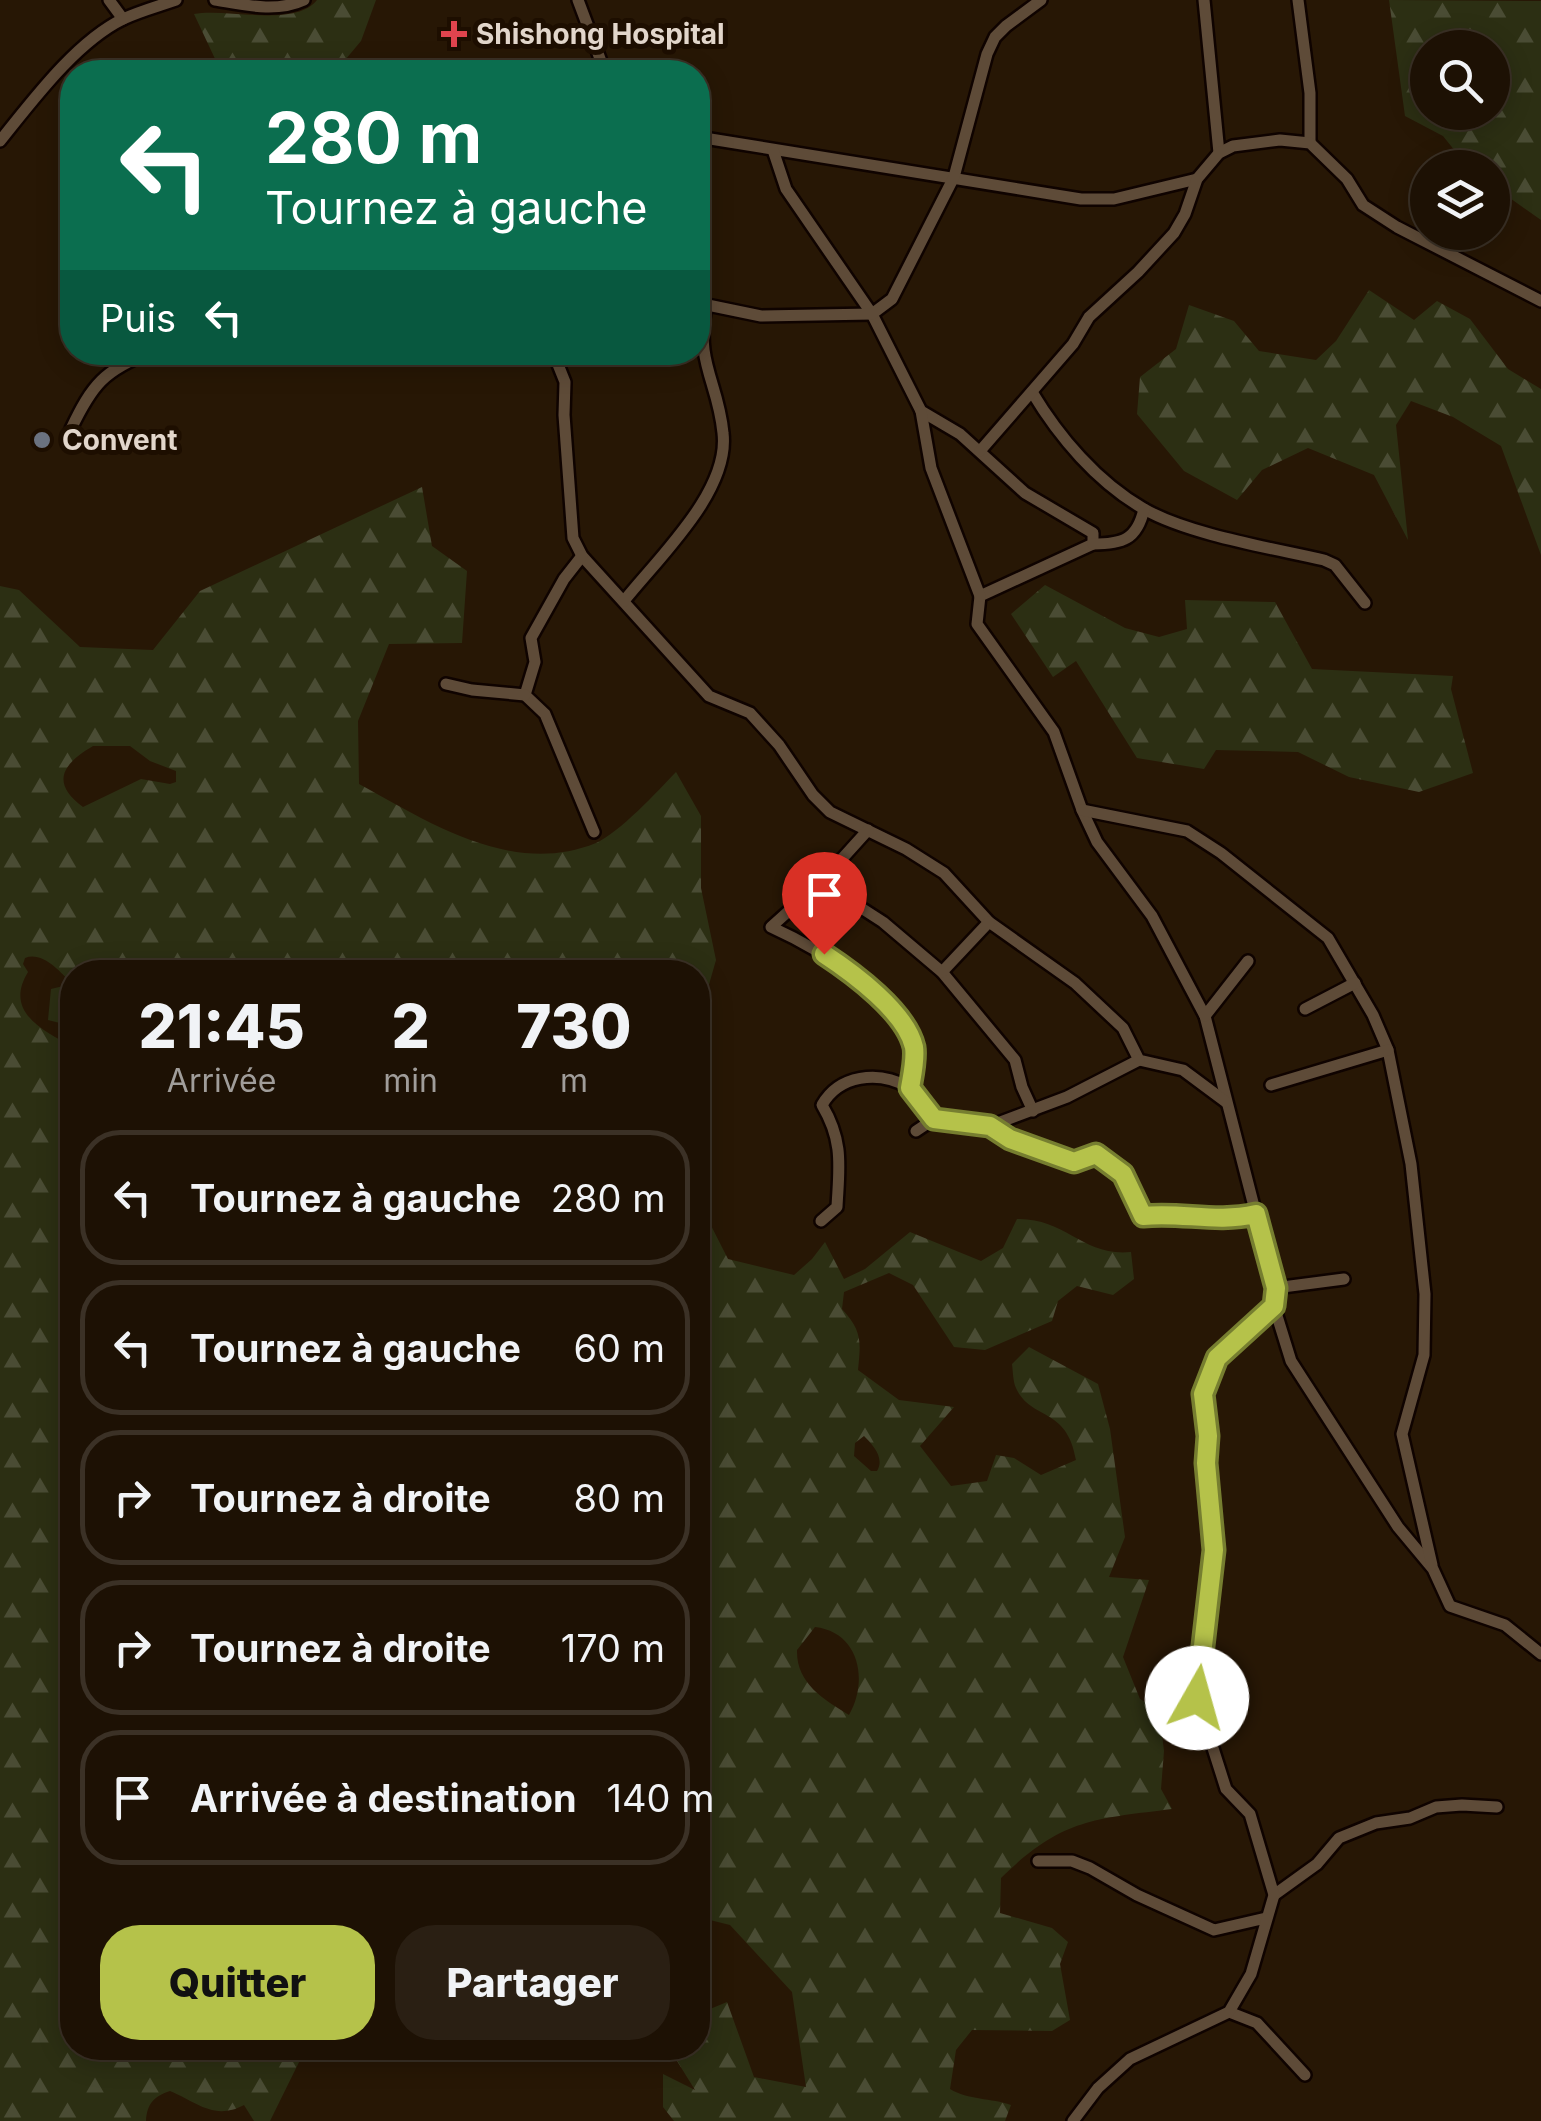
<!DOCTYPE html>
<html lang="fr">
<meta charset="utf-8">
<style>
:root{--surface:#1d1104;--page:#2a1f13;--text:#f1f3f6;--muted:#a09d9a;--line:#3b3126;--accent:#b5c24a}
body{margin:0;font-family:Inter,sans-serif;background:var(--page);color:var(--text);height:100vh;display:flex;flex-direction:column;font-size:38px;white-space:nowrap}
*{box-sizing:border-box;margin:0}
p{font-size:32px;color:var(--muted)}
.icon{flex:none;width:55px;height:55px;fill:none;stroke:currentColor;stroke-width:2;stroke-linecap:round;stroke-linejoin:round}
.map{position:relative;flex:1;overflow:hidden}
.drawer{position:absolute;left:60px;top:960px;width:650px;height:1100px;display:flex;flex-direction:column;background:var(--surface);border-radius:40px;box-shadow:0 5px 25px #0003,0 0 0 2px var(--line)}
.drawer>*{flex:none}
.top-card{position:absolute;left:60px;top:60px;width:650px;height:305px;border-radius:40px;box-shadow:0 5px 25px #0003,0 0 0 2px var(--line);background:#0b6e4f;color:#fff;overflow:hidden}
.buttons{position:absolute;left:1410px;top:30px;display:grid;gap:20px}
.buttons a{display:grid;place-items:center;width:100px;height:100px;border-radius:50%;background:var(--surface);box-shadow:0 5px 25px #0003,0 0 0 2px var(--line);font-size:50px}
.pin{position:absolute;display:grid;place-items:center;width:85px;height:85px;color:#fff;margin:-102px -42px;border-radius:50% 50% 50% 0;rotate:-45deg;box-shadow:0 0 10px #0007}
.pin .icon{rotate:45deg}
.me{position:absolute;width:110px;margin:-55px;rotate:7deg;stroke-linejoin:round;filter:drop-shadow(0 0 8px #0008)}
.turn{display:flex;align-items:center;gap:35px;height:210px;padding:0 40px;font-size:45px}
.turn .icon{width:130px;height:130px;stroke-width:2.5}
.turn b{display:block;font-size:70px;line-height:85px}
.then{display:flex;align-items:center;height:95px;padding:0 40px;background:#0003;gap:20px;font-size:38px}
.eta{display:flex;justify-content:space-evenly;align-items:center;height:170px;text-align:center}
.eta b{font-size:60px;font-weight:800;line-height:70px}
.button{display:flex;gap:20px;margin-top:auto;padding:20px 40px}
.button a{flex:1;height:115px;border-radius:40px;background:var(--accent);color:#111;font-size:40px;font-weight:800;line-height:115px;text-align:center}
.button a+a{background:var(--page);color:var(--text)}
ul{padding:0;list-style:none}
li{display:flex;align-items:center;gap:30px;height:135px;margin:0 20px 15px;padding:0 20px;border:5px solid var(--line);border-radius:40px}
li div{flex:1}
li b{display:block;font-size:38px}
li em{font-style:normal}
.map>svg:first-child{display:block}
</style>
<div class="map">
<svg width="1541" height="2121" viewBox="0 0 1541 2121">
<defs>
<pattern id="forest-firs" width="22" height="20" patternUnits="userSpaceOnUse" patternTransform="scale(2.5)"><rect width="22" height="20" fill="#2c2f13"/><path d="M5 1l3.5 6h-7zM16 11l3.5 6h-7z" fill="#4a4c34"/></pattern>
</defs>
<rect width="100%" height="100%" fill="#271705"/>
<g fill="url(#forest-firs)" fill-rule="evenodd">
<path d="M317 0H376L361 41 335 72H207L217 63 194 14C228 8 295 28 317 0Z"/>
<path d="M1389 0 1541 1V220L1493 186 1492 168 1468 167 1443 136 1405 116ZM1428 48H1492V112H1428Z"/>
<path d="M1369 290 1414 320 1437 301 1470 319 1508 369 1541 389V555L1501 446 1453 417 1411 401 1396 425 1408 540 1374 475 1308 448 1262 470 1237 500 1184 471 1137 414 1140 377 1176 349 1189 305 1234 321 1259 351 1316 360 1336 341Z"/>
<path d="M422 487 432 546 467 571 462 643 389 644 358 721 359 784C430 823 513 877 596 843 619 833 658 791 676 772L701 816V888L716 960 698 1023V972H191L175 970 171 972H72V1026L48 1020 51 989 72 984C60 971 42 951 25 958L23 964 28 972C11 1000 24 1018 50 1034 59 1039 63 1043 72 1042V1060L65 1057 60 1066 66 1072 72 1067V2048H204L211 2058 302 2056 270 2121H254L244 2105C214 2121 197 2102 170 2091 154 2096 147 2104 146 2121H0V586L19 590 80 647 153 650 200 591ZM93 746H130L150 761 176 771V782L170 784 141 779 83 807C49 782 64 763 93 746Z"/>
<path d="M1045 585 1125 628 1159 637 1187 629 1185 600 1275 602 1312 669 1453 676 1451 689 1473 773 1419 792 1349 777 1298 752 1216 750 1204 769 1137 758 1076 661 1053 677 1011 614Z"/>
<path d="M698 1200 728 1259 794 1275 812 1259 825 1242 844 1279 865 1269 910 1232 981 1261 1003 1248 1017 1219C1066 1218 1083 1257 1131 1252L1134 1279 1113 1295 1077 1286 1058 1301 1052 1321 985 1350 954 1347 913 1285 889 1273 844 1292 842 1309C862 1331 861 1341 858 1370L899 1400 954 1407 920 1446 951 1486 987 1481 996 1455 1014 1458 1041 1475 1076 1460C1067 1406 1031 1421 1016 1388 1013 1382 1013 1371 1012 1364L1029 1347 1098 1384 1110 1429 1125 1537 1109 1577 1149 1580 1123 1657 1140 1699 1159 1710 1164 1751 1161 1789 1172 1809C1093 1819 1061 1819 1001 1878L1000 1913 1052 1928 1068 1942 1060 1964 1070 2020 1052 2031 972 2030 956 2050 950 2089C968 2100 991 2098 1011 2105L1005 2121H674L663 2107V2074L695 2090 669 2048H698V2014L727 2002 754 2077 806 2087 792 1992 730 1925 698 1917ZM864 1436C873 1445 885 1458 877 1471H871L854 1456 855 1443ZM815 1627C859 1632 869 1680 849 1715 823 1699 796 1683 797 1650Z"/>
</g>
<g fill="none" stroke-linecap="round" stroke-linejoin="round">
<g stroke="#0f0300" stroke-width="16">
<g id="minor">
<path d="M109 0 123 19"/>
<path d="M215 0C245 5 276 13 304 0"/>
<path d="M578 0 605 72"/>
<path d="M1204 0 1219 153"/>
<path d="M1298 0 1310 93V143"/>
<path d="M698 137 1081 199H1114L1197 179"/>
<path d="M0 141C33 100 76 42 123 19 140 11 159 6 176 0"/>
<path d="M773 150 786 189 872 314 921 411 960 434 1025 493 1093 533V544L980 596 977 624 1054 732 1082 810 1097 842 1152 916 1205 1016 1275 1288 1274 1306 1291 1361 1398 1527 1433 1569 1450 1606 1505 1625 1541 1654"/>
<path d="M698 303 761 316 872 314 892 299 954 177 987 54 995 37 1006 26 1041 0"/>
<path d="M553 352 565 382 564 415 573 538 582 556 709 696 750 713 779 745 813 795 830 812 906 849 944 873 989 922 1075 983 1123 1028 1139 1060 1183 1070 1226 1102"/>
<path d="M1032 392C1059 437 1097 482 1144 509 1190 535 1272 548 1324 560L1335 565 1365 603"/>
<path d="M921 411 931 468 980 596"/>
<path d="M71 429C92 385 104 370 151 352"/>
<path d="M980 451 1073 344 1089 317 1138 272 1174 233 1185 214 1197 179 1219 153 1233 146 1280 140 1310 143 1347 179 1363 205 1397 227 1541 301"/>
<path d="M1093 544C1122 544 1137 540 1144 509"/>
<path d="M582 556 564 579 531 638 535 662 525 695 545 714 594 832"/>
<path d="M624 601C659 557 730 491 723 433 718 381 695 364 706 305"/>
<path d="M446 684 472 690 525 695"/>
<path d="M1082 810 1187 831 1221 853 1328 938 1373 1015 1388 1050 1411 1164 1425 1294 1424 1355 1402 1434 1432 1565"/>
<path d="M868 830 821 882 771 927C813 946 905 999 914 1048 916 1060 912 1076 911 1088"/>
<path d="M821 882 883 922 942 972 1015 1060 1022 1087 1033 1111"/>
<path d="M942 972 989 922"/>
<path d="M1305 1009 1355 983"/>
<path d="M1205 1016 1248 961"/>
<path d="M1271 1085 1388 1050"/>
<path d="M990 1126 1010 1139 1073 1162 1096 1154 1123 1174 1143 1216C1184 1212 1213 1223 1256 1214"/>
<path d="M916 1131 934 1119 990 1126 1067 1097 1139 1060"/>
<path d="M821 1221 837 1207C839 1167 844 1142 822 1105 839 1075 878 1070 908 1087 920 1094 927 1108 934 1119"/>
<path d="M1275 1288 1344 1279"/>
<path d="M1038 1861H1072L1090 1868 1137 1895 1214 1930 1266 1918"/>
<path d="M1274 1895 1317 1864 1339 1838 1376 1823 1410 1818 1436 1807 1462 1805 1497 1807"/>
<path d="M1229 2012 1257 2023 1305 2075"/>
<path d="M1073 2121 1098 2088 1130 2059 1229 2012 1251 1974 1274 1895 1250 1814 1226 1789 1197 1698 1214 1550 1205 1463 1208 1435 1203 1394 1217 1358 1274 1306"/>
</g>
</g>
<use href="#minor" stroke="#5e4b38" stroke-width="11"/>
</g>
<g fill="none" stroke-linecap="round" stroke-linejoin="round">
<g stroke="#767e30" stroke-width="25">
<path id="route" d="M824 954C853 973 906 1012 914 1047 916 1059 912 1076 910 1088L934 1119 990 1126 1010 1139 1074 1162 1096 1154 1123 1174 1143 1216C1183 1212 1216 1223 1256 1214L1276 1288 1274 1306 1217 1358 1203 1394 1208 1436 1206 1463 1214 1550 1197 1698"/>
</g>
<use href="#route" stroke="#b5c24a" stroke-width="18"/>
</g>
<path fill="#e0444e" stroke="#1d0e00" stroke-width="4" d="M449 19h10v10h10v10h-10v10h-10v-10h-10v-10h10z"/>
<circle fill="#6b7280" stroke="#1d0e00" stroke-width="4" cx="42" cy="440" r="10"/>
<g text-anchor="middle" stroke-width="10" stroke-linejoin="round" paint-order="stroke">
<g font-size="28" font-weight="bold" fill="#e2d6cb" stroke="#1d0e00" text-anchor="start">
<text x="476" y="44">Shishong Hospital</text>
<text x="62" y="450">Convent</text>
</g>
</g>
</svg>
<div class="buttons">
<a><svg class="icon" aria-label="search" viewBox="0 0 24 24"><circle cx="10" cy="10" r="6"/><path d="M15 15l6 6"/></svg></a>
<a><svg class="icon" aria-label="layers" viewBox="0 0 24 24"><path d="M12 4l9 5-9 5-9-5zM3 14l9 5 9-5"/></svg></a>
</div>
<div class="pin" style="left:824px;top:954px;background:#d93025"><svg class="icon" aria-label="arrive" viewBox="0 0 24 24"><path d="M6 21V4h12l-3 4 3 4H6"/></svg></div>
<svg class="me" style="left:1197px;top:1698px" viewBox="-20 -20 40 40"><circle r="19" fill="#fff"/><path d="M0-13L10 11 0 6-10 11z" fill="#b5c24a"/></svg>
<div class="top-card">
<div class="turn"><svg class="icon" aria-label="left" viewBox="0 0 24 24"><path d="M17 20v-9H6M10 6l-5 5 5 5"/></svg><div><b>280 m</b>Tournez à gauche</div></div>
<div class="then">Puis<svg class="icon" aria-label="left" viewBox="0 0 24 24"><path d="M17 20v-9H6M10 6l-5 5 5 5"/></svg></div>
</div>
<section class="drawer">
<div class="eta">
<div><b>21:45</b><p>Arrivée</p></div>
<div><b>2</b><p>min</p></div>
<div><b>730</b><p>m</p></div>
</div>
<ul>
<li><svg class="icon" aria-label="left" viewBox="0 0 24 24"><path d="M17 20v-9H6M10 6l-5 5 5 5"/></svg><div><b>Tournez à gauche</b></div><em>280 m</em></li>
<li><svg class="icon" aria-label="left" viewBox="0 0 24 24"><path d="M17 20v-9H6M10 6l-5 5 5 5"/></svg><div><b>Tournez à gauche</b></div><em>60 m</em></li>
<li><svg class="icon" aria-label="right" viewBox="0 0 24 24"><path d="M7 20v-9h11M14 6l5 5-5 5"/></svg><div><b>Tournez à droite</b></div><em>80 m</em></li>
<li><svg class="icon" aria-label="right" viewBox="0 0 24 24"><path d="M7 20v-9h11M14 6l5 5-5 5"/></svg><div><b>Tournez à droite</b></div><em>170 m</em></li>
<li><svg class="icon" aria-label="arrive" viewBox="0 0 24 24"><path d="M6 21V4h12l-3 4 3 4H6"/></svg><div><b>Arrivée à destination</b></div><em>140 m</em></li>
</ul>
<div class="button"><a>Quitter</a><a>Partager</a></div>
</section>
</div>
